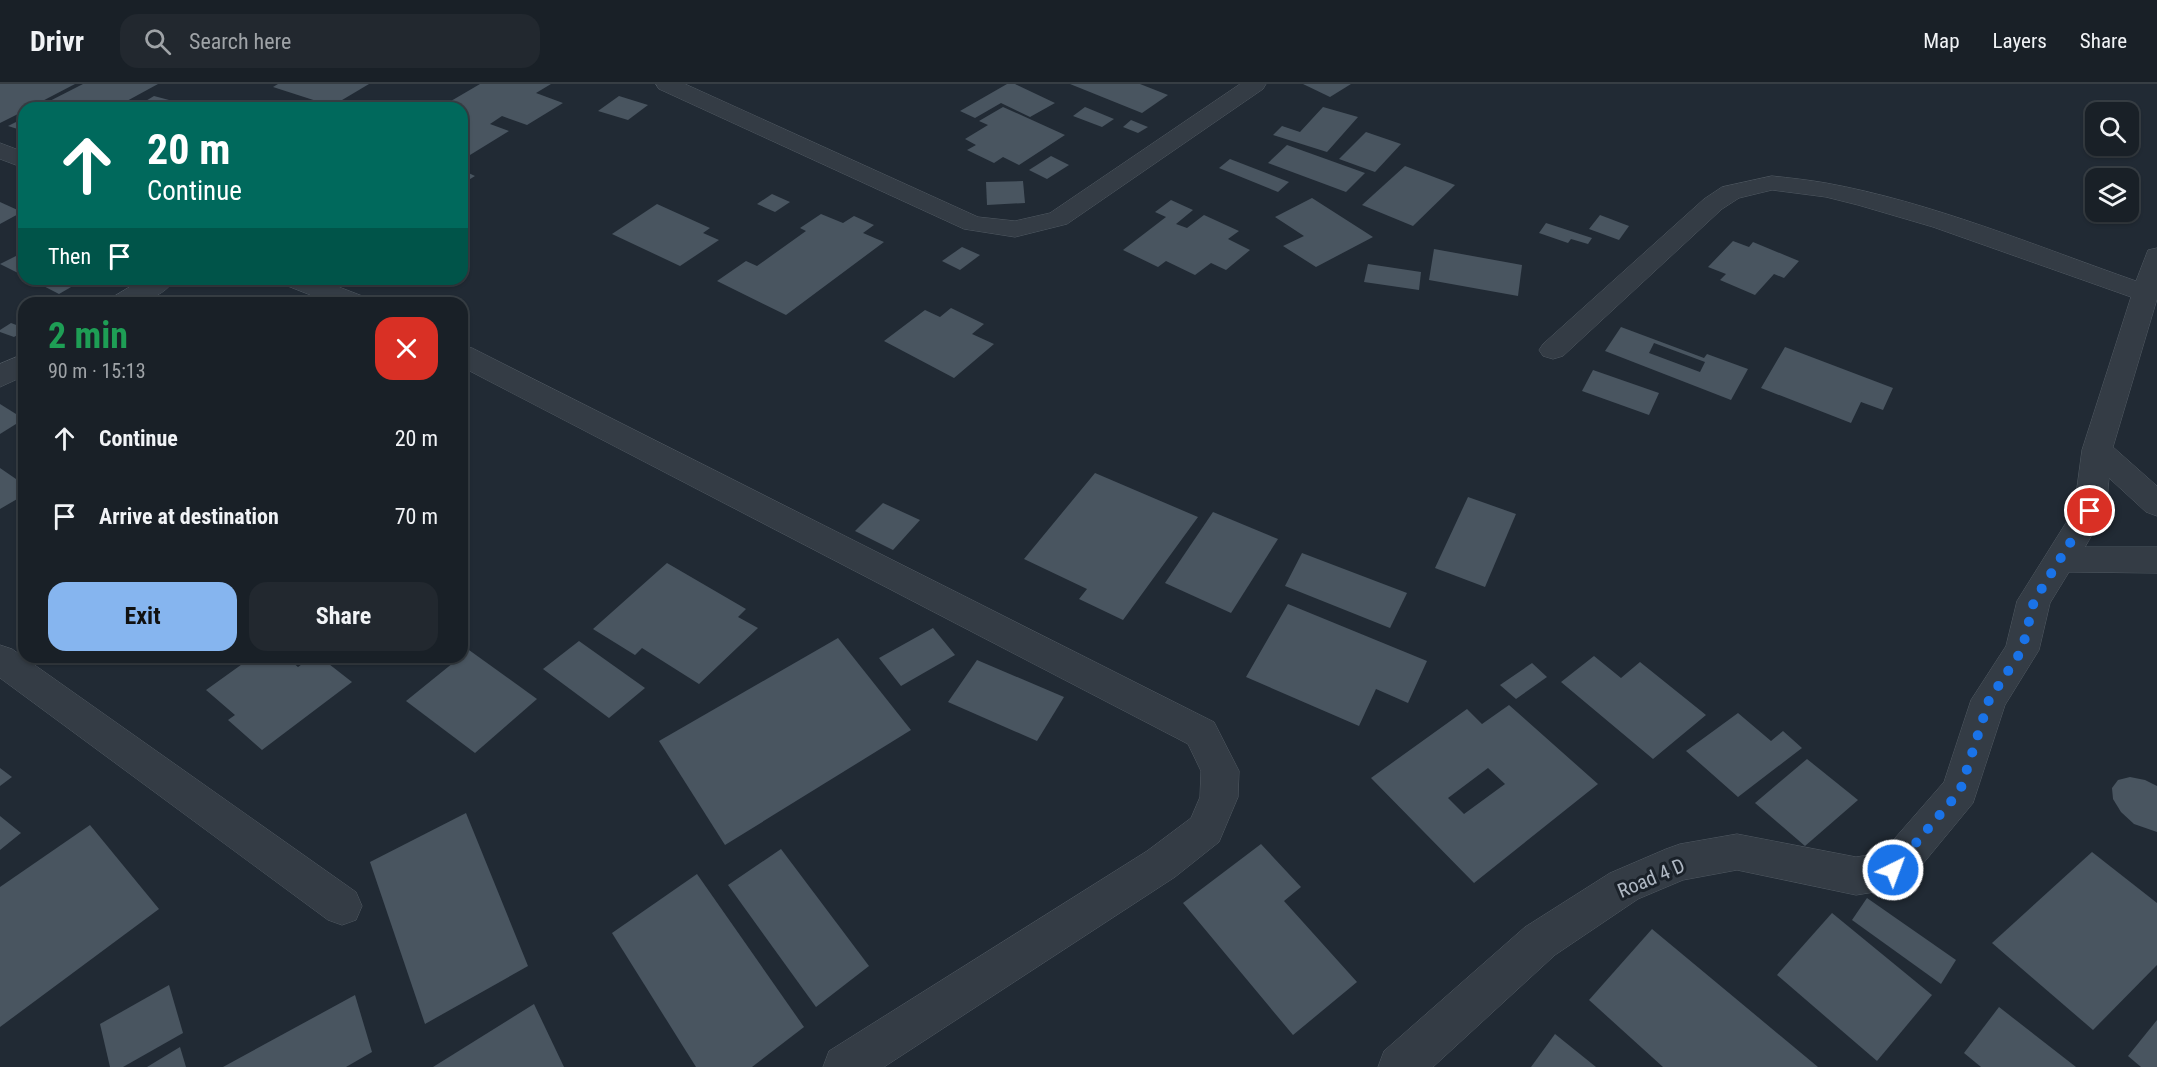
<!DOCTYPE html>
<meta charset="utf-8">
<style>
:root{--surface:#192027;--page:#22282f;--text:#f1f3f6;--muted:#9fa3a7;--line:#373e44;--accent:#86b5ef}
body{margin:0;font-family:"Roboto Condensed",sans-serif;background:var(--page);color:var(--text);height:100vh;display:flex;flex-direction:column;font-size:22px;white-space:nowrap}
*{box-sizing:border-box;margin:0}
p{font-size:20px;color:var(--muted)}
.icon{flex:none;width:33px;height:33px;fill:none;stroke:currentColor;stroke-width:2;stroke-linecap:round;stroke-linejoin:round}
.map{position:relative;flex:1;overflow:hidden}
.sheet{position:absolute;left:18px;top:213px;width:450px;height:366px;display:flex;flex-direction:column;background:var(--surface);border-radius:18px;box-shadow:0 2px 4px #0004,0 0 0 2px var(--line)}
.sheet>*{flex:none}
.banner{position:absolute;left:18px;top:18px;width:450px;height:183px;border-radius:18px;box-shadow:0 2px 4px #0004,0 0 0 2px var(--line);background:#00695c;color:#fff;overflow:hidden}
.tools{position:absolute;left:2085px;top:18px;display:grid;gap:12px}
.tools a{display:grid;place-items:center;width:54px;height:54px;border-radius:12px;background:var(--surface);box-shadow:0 2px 4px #0004,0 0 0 2px var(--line);font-size:30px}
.pin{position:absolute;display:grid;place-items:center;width:51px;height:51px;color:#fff;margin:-26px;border:3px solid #fff;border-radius:50%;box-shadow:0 2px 6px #0007}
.me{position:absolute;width:66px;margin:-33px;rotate:42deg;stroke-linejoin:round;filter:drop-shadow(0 0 4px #0008)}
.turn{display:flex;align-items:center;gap:21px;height:126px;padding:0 30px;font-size:27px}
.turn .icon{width:78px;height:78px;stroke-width:2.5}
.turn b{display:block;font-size:42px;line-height:51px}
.then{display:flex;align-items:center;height:57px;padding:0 30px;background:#0003;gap:12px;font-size:22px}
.round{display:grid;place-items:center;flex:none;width:63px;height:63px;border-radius:18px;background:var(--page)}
.overview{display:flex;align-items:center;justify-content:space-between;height:102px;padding:0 30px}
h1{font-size:36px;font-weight:700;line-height:45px;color:#1e9e55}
.action{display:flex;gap:12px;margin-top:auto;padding:12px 30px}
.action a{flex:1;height:69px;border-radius:18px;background:var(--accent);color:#111;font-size:24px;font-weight:700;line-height:69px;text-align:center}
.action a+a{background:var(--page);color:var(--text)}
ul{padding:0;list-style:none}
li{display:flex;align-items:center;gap:18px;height:78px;padding:0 30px}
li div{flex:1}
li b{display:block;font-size:22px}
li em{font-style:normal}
header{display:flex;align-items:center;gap:36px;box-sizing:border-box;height:84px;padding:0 30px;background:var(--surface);border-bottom:2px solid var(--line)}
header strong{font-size:28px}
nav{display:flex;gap:33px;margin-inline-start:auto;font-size:21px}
.search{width:420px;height:54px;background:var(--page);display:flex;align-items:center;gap:15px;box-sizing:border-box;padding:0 21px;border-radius:18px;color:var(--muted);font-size:22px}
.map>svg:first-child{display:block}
</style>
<header>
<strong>Drivr</strong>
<div class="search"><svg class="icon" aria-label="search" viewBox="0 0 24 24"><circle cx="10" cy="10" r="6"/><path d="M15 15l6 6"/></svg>Search here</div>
<nav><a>Map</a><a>Layers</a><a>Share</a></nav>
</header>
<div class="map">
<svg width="2157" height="983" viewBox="0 0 2157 983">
<rect width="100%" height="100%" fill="#212a34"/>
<g fill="#495560" fill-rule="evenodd">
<path d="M0 0H75L29 24H24V27L0 39Z"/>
<path d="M83 0H158L114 24H36Z"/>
<path d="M278 0H369L332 22 273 3Z"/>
<path d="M480 0H551L536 9 563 19 527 41 502 32 490 40 509 47 470 71 462 68V24H439Z"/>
<path d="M1007 0H1015L1055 19 1030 33 1001 19 975 34 960 27Z"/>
<path d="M1070 0H1140L1168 11 1142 29Z"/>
<path d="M1303 0H1351L1330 13Z"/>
<path d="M154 12 188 21 183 24H134Z"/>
<path d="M619 12 648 21 628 36 598 27Z"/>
<path d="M1003 23 1065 51 1019 81 1003 73 994 79 967 66 976 61 965 55 988 41 979 37Z"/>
<path d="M1085 23 1114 35 1102 43 1073 32Z"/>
<path d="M1323 23 1358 33 1327 68 1273 51 1282 42 1300 48Z"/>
<path d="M24 34V47L8 42Z"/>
<path d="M1131 36 1148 43 1138 49 1123 43Z"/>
<path d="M1366 48 1401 60 1375 88 1339 75Z"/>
<path d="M1287 61 1365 89 1346 108 1268 79Z"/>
<path d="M1051 72 1069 81 1047 95 1029 86Z"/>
<path d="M1230 75 1289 98 1278 108 1219 84Z"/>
<path d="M1405 82 1455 101 1413 142 1362 121Z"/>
<path d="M462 86 475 92 462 100Z"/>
<path d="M1023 97 1025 119 987 121 986 98Z"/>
<path d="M772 110 790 118 775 128 757 120Z"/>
<path d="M1312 114 1373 153 1316 183 1283 162 1304 152 1275 133Z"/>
<path d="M1171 116 1193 126 1176 140 1187 144 1204 131 1239 147 1228 155 1250 166 1226 186 1211 179 1195 191 1166 177 1158 183 1123 166 1166 133 1155 128Z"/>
<path d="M0 118 22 128 0 140Z"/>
<path d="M657 120 710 144 703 149 719 156 680 182 612 150Z"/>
<path d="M821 130 843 139 854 132 874 141 863 149 884 158 786 231 717 197 746 177 757 182 806 147 800 144Z"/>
<path d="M1600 131 1629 142 1619 156 1589 145Z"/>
<path d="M1546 139 1592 154 1588 160 1571 155 1568 159 1539 149Z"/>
<path d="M1733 157 1749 163 1753 158 1799 177 1784 194 1774 190 1755 211 1720 196 1726 190 1708 183Z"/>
<path d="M962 163 980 171 960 186 942 177Z"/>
<path d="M1434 165 1522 181 1518 212 1429 196Z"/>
<path d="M24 168V192L0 180Z"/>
<path d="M1368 180 1421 188 1419 206 1364 198Z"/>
<path d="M30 195H85L59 210Z"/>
<path d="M951 224 984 240 972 250 994 260 954 294 884 257 925 226 940 233Z"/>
<path d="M11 239 24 244V247L14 253 0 248V246Z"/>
<path d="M1621 243 1704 274 1707 270 1748 285 1731 316 1605 267ZM1654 259 1705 278 1700 288 1649 269Z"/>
<path d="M1785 263 1893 304 1883 326 1861 318 1851 339 1761 304Z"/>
<path d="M1593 286 1659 309 1649 331 1582 307Z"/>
<path d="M0 320 24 335 0 350Z"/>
<path d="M0 384 16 395 24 391V411L0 425Z"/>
<path d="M1095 389 1198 433 1123 536 1079 515 1087 505 1024 475Z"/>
<path d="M1468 413 1516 430 1485 503 1435 484Z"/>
<path d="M883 419 920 436 893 466 855 447Z"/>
<path d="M1213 428 1278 455 1231 529 1165 499Z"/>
<path d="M1302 469 1407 509 1390 544 1285 502Z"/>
<path d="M667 479 746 525 738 533 758 544 699 600 642 564 635 571 593 545Z"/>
<path d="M1288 520 1427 577 1408 619 1376 605 1359 642 1246 593Z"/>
<path d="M933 544 955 571 901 602 879 574Z"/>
<path d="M838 554 911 646 725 761 659 657Z"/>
<path d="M579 557 645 604 609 634 543 585Z"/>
<path d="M469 566 537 615 475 669 406 617Z"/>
<path d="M1594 572 1621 594 1640 578 1706 631 1653 675 1561 598Z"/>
<path d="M252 573H286L298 583 312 573H320L352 598 262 666 228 636 235 631 206 606Z"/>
<path d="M977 576 1064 613 1037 657 948 618Z"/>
<path d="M1532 579 1547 593 1516 615 1500 601Z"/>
<path d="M1509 621 1598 700 1474 799 1371 694 1467 625 1482 640ZM1488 684 1505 700 1464 730 1448 714Z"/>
<path d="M1738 629 1771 657 1783 647 1802 664 1738 713 1686 667Z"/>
<path d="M1807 675 1858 716 1805 762 1755 719Z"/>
<path d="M0 684 12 693 0 702Z"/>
<path d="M2130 693 2145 696 2157 702V748L2134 740 2121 728 2113 715 2112 704 2118 696Z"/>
<path d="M466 729 528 882 425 940 370 778Z"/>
<path d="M0 732 21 749 0 766Z"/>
<path d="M90 741 159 825 0 943V803Z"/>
<path d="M1261 760 1301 803 1284 817 1357 898 1293 951 1183 819Z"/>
<path d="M781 765 869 882 816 923 728 801Z"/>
<path d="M2092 768 2157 819V881L2093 946 1992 859Z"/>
<path d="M697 790 804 943 752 983H696L612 849Z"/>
<path d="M1867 814 1956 876 1941 900 1852 836Z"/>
<path d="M1832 829 1932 911 1877 977 1777 891Z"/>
<path d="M1652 845 1818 983H1663L1589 916Z"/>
<path d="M169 901 183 949 123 983H110L100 940Z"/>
<path d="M355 911 372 968 346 983H223Z"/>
<path d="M534 920 564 983H433Z"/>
<path d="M1999 923 2076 983H1981L1964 969Z"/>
<path d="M2157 936V983H2141L2128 972Z"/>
<path d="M1555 950 1596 983H1531Z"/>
<path d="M180 963 186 983H147Z"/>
</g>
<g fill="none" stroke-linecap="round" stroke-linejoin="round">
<g stroke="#515a63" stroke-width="1">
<g id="street">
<path d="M656 0H685L978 133 1015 137 1050 129 1240 0H1266L1263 5 1067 140 1015 153 964 145 659 5Z"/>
<path d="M0 59 24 68V84L0 75Z"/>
<path d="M1772 92C1790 94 1809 96 1826 99 1931 118 2036 162 2136 197L2148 166 2157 164V215L2113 363 2157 402V432L2146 428 2109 394 2106 427 2085 463H2157V489L2069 488 2050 519 2039 566 2005 621 1973 719 1907 799 1893 805 1856 811 1737 786 1683 796 1638 815 1555 871 1433 983H1378L1384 967 1525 843 1610 789 1666 765 1680 760 1737 750 1856 773 1882 769 1944 698 1971 616 2006 562 2017 517 2074 426 2082 366 2131 213 1933 143 1858 121 1826 113 1772 106 1739 114 1722 125 1563 272 1553 275 1543 272 1539 266 1543 260 1704 115 1722 103Z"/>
<path d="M143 195H175C160 218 133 219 109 219L113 213Z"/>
<path d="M281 195H318L365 213 369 219H331L285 201Z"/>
<path d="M462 262 472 264 1214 638 1239 687 1238 713 1219 758 1175 793 884 983H823L829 967 1147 767 1191 734 1200 713 1201 687 1188 660 462 283Z"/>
<path d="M24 270V292L0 303V280Z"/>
<path d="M0 561 12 565 356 808 362 822 356 836 342 841 328 836 0 594Z"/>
</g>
</g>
<use href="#street" fill="#343c45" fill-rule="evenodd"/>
</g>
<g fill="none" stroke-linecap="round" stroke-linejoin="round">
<path stroke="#1a73e8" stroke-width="10" stroke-dasharray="0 18" d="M1893 786 1960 707 1989 616 2022 566 2034 517 2090 427"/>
</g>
<g text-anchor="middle" stroke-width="6" stroke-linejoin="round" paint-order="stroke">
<g font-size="20" fill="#aeb7c2" stroke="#1a2129">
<text transform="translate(1651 794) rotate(-23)" y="7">Road 4 D</text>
</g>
</g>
</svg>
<div class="tools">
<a><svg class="icon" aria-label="search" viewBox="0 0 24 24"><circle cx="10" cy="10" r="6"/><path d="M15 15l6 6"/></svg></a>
<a><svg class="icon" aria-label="layers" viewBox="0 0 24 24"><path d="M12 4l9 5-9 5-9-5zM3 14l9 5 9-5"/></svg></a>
</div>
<div class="pin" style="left:2090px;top:427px;background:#d93025"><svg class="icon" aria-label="arrive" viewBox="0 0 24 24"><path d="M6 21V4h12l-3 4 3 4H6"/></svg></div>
<svg class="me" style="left:1893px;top:786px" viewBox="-20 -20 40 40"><circle r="17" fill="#1a73e8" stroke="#fff" stroke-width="3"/><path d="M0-11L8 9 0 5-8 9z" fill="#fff"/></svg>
<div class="banner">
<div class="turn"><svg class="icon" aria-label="ahead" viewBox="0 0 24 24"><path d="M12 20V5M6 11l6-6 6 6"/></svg><div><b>20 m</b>Continue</div></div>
<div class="then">Then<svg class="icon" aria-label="arrive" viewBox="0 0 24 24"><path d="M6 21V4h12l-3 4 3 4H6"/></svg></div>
</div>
<section class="sheet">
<div class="overview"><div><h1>2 min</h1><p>90 m · 15:13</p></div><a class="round" style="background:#d93025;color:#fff"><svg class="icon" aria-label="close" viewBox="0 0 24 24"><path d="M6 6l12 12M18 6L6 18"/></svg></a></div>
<ul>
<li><svg class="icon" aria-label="ahead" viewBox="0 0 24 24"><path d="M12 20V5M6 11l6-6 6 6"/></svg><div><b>Continue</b></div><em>20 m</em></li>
<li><svg class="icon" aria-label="arrive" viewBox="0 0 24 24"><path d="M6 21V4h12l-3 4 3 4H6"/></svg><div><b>Arrive at destination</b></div><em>70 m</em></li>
</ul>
<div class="action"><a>Exit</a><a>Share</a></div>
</section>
</div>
